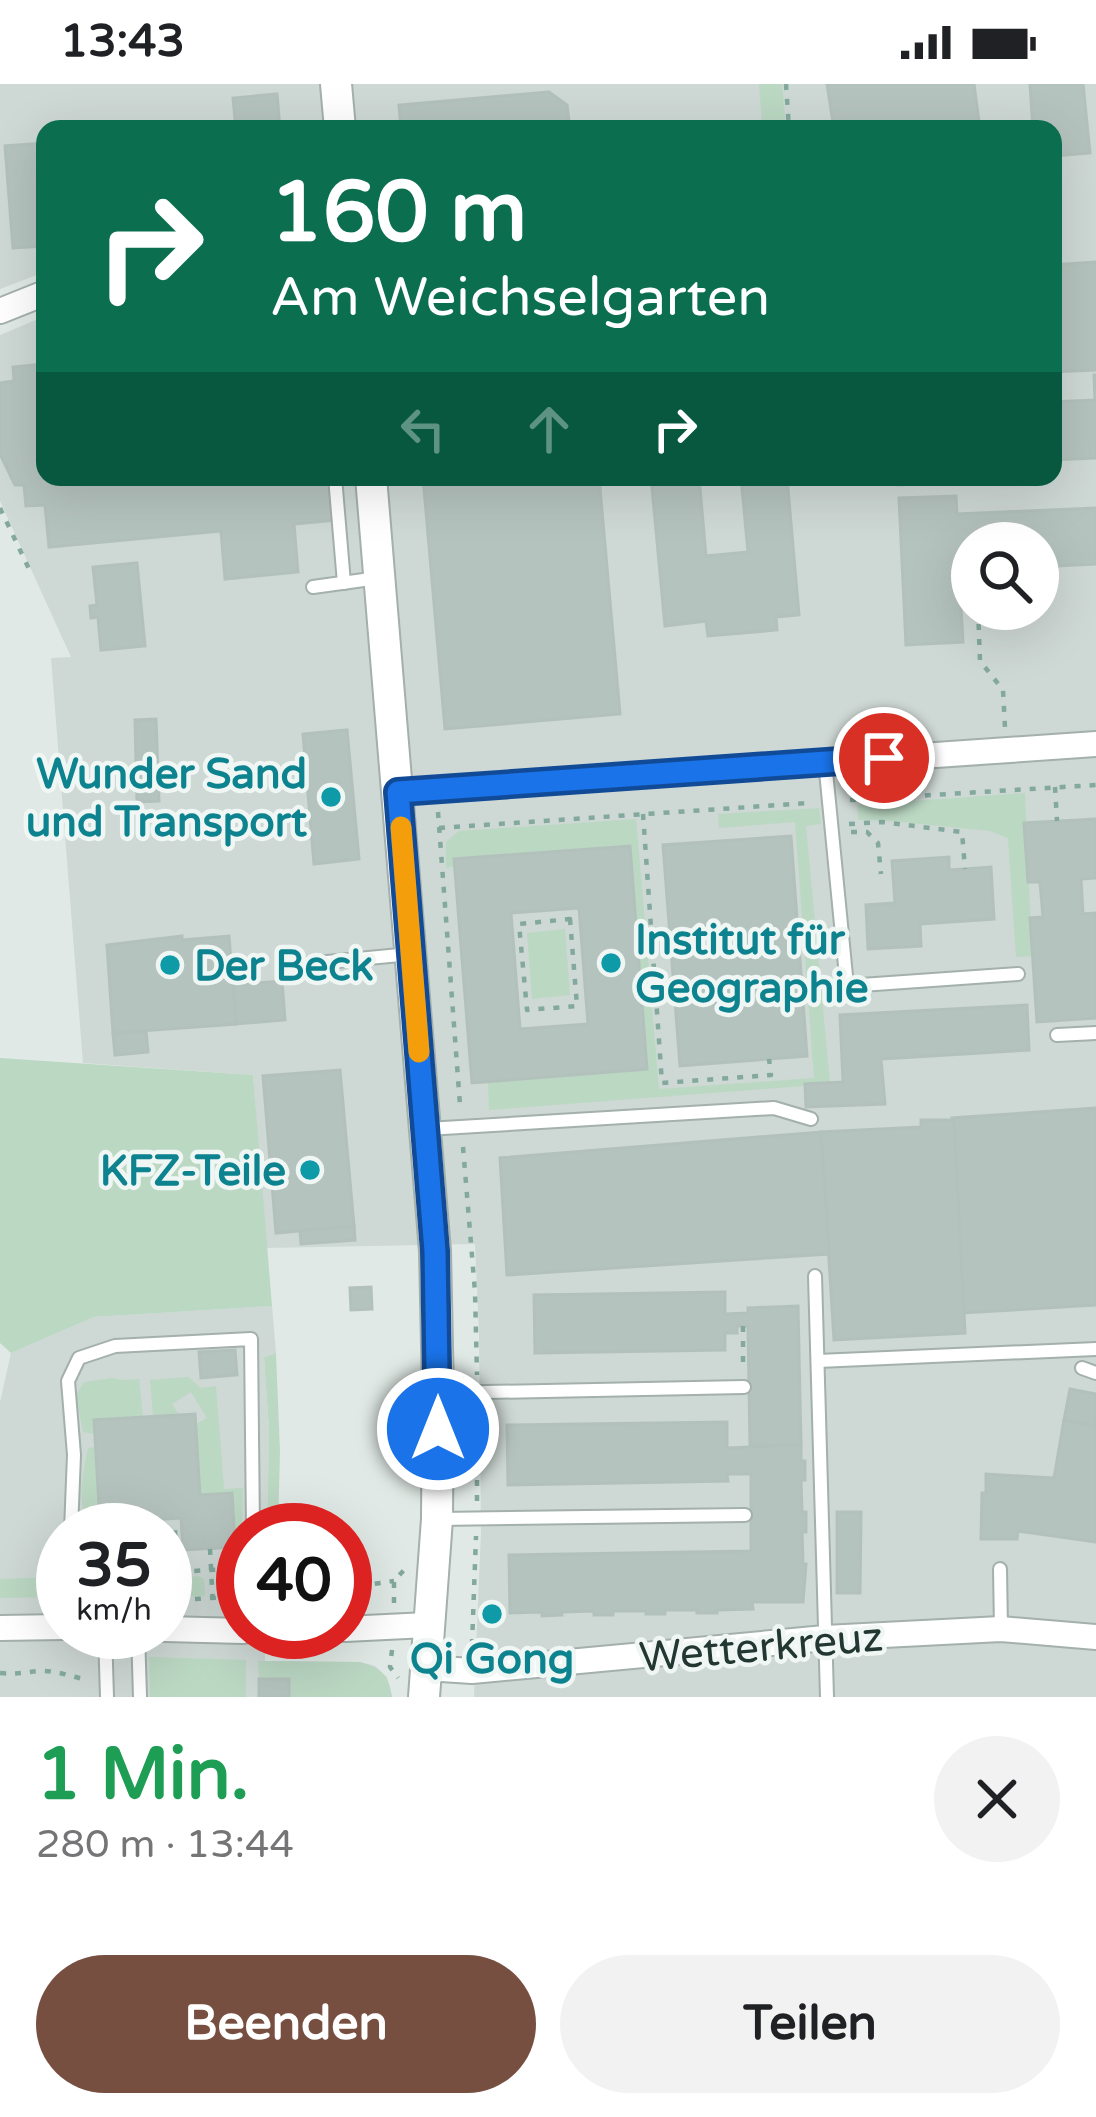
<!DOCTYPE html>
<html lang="de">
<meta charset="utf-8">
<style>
:root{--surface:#fff;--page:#f2f2f2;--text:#202124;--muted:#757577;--accent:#774f41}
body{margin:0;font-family:"Varela Round",sans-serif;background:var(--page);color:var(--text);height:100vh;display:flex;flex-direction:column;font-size:45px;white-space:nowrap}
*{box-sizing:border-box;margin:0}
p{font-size:39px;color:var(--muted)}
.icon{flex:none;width:66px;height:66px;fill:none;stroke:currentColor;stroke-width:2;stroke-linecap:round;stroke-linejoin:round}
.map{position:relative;height:1613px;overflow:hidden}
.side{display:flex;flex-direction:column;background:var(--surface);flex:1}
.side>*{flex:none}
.top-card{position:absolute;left:36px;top:36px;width:1026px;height:366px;border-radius:24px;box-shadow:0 12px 48px #0002;background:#0b6e4f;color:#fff;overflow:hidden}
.controls{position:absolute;left:951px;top:438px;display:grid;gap:24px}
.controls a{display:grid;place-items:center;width:108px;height:108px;border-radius:50%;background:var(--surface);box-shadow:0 12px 48px #0002;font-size:60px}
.speed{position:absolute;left:36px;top:1419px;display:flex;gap:24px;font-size:60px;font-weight:700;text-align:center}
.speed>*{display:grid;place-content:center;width:156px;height:156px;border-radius:50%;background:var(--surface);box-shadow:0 12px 48px #0002;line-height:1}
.speed small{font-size:30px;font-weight:400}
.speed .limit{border:18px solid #d22;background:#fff;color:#111}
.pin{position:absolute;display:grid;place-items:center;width:102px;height:102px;color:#fff;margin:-51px;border:6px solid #fff;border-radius:50%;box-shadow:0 3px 12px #0007}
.me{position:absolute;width:132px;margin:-66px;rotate:0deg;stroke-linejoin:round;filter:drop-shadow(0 0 9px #0008)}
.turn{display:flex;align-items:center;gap:42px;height:252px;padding:0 36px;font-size:54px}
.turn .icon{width:156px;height:156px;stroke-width:2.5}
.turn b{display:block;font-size:84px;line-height:102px}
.lanes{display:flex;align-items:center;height:114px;padding:0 36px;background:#0003;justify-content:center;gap:60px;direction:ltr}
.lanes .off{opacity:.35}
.round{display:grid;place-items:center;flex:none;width:126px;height:126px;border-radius:63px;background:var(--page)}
.summary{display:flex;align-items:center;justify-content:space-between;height:204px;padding:0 36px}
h1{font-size:72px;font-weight:700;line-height:90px;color:#1e9e55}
.cta{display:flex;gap:24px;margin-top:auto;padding:24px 36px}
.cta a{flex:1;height:138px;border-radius:72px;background:var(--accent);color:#fff;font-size:48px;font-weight:700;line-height:138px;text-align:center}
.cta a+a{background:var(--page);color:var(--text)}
.status{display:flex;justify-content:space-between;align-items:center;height:84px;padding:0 60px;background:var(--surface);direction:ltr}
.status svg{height:33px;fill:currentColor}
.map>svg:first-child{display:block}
</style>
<div class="status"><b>13:43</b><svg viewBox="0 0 49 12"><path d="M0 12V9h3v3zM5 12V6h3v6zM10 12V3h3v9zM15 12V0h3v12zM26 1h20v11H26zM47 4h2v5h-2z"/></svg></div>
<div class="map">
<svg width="1096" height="1613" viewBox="0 0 1096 1613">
<rect width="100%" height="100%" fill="#e0e9e5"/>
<g fill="#ced8d4" fill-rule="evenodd">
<path d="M0 0H1096V1613H474L481 1448 479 1248 475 1160 266 1164 253 991 83 979 51 574 71 573 0 417V251L45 232V393H1053V45H45V188L0 205ZM972 459H1038V525H972Z"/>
<path d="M272 1222 276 1269 264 1275 269 1345 267 1446H243V1548H265V1577L360 1578 375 1582 387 1593 392 1613H0V1318L11 1269 94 1233ZM63 1446H165V1548H63Z"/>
</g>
<g fill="#bbd8c3">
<path d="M759 0H782L786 45H709L762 40Z"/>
<path d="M1025 709 1032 872 1016 873 1008 754 990 747 882 736H858L857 721Z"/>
<path d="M819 724 821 740 806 742 830 1000 489 1026 488 998 647 985 637 865 647 864 659 1005 814 994 795 738 719 744 718 730Z"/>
<path d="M636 735 645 839 636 840 629 762 455 775V782L446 784V758L459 747Z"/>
<path d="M565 845 570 911 532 915 527 849Z"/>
<path d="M0 974 253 991 272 1222 94 1233 11 1269 0 1259Z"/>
<path d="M276 1269 280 1368 278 1446H267L269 1345 264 1274Z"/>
<path d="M188 1293 201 1304 216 1302 224 1405 243 1404 241 1477 234 1478 232 1410 200 1411 195 1341 207 1334 191 1308 172 1320 179 1331 153 1333 150 1296Z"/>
<path d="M113 1294 121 1296 139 1295 143 1333 95 1350 83 1348 76 1311 84 1298Z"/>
<path d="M96 1363 101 1439 156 1436 151 1446H92C75 1423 83 1390 88 1364Z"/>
<path d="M165 1488 180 1493 198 1492 204 1495 205 1512H165Z"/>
<path d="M57 1493V1513L0 1514V1495Z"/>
<path d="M149 1573 246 1576V1613H150Z"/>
<path d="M258 1577 360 1578C381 1584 389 1591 392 1613H289V1595H259Z"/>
</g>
<g fill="#b5c3be" stroke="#b3c1bc" stroke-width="3" fill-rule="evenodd">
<path d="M827 0H974L980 45H834Z"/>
<path d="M1030 0H1083L1090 69 1053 72V45H1033Z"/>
<path d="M549 8 567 21 570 45H401L399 21Z"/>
<path d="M277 10 280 45H236L233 14Z"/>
<path d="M45 59V162L13 164 5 62Z"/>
<path d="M1096 178V286L1053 288V181Z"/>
<path d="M45 280V393H334L338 436 294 440 298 488 225 495 221 447 49 463 45 421 26 422 24 401H15L0 370V299L14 297 13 283Z"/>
<path d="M1094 291H1096V374L1053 376V318L1095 316Z"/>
<path d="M423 393H599L620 630 445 645Z"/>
<path d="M651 393H699L706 472 748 468 741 393H787L799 531 776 533 777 546 708 552 706 537 665 542Z"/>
<path d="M898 393H955V398L898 401Z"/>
<path d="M956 412 957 430 1096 424V480L1038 483V459H972V486L959 487 963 558 906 561 899 414Z"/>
<path d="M137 479 145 562 101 566 98 533 91 534 90 522 97 521 93 483Z"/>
<path d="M156 635 159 717 137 718 135 636Z"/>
<path d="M347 646 359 775 314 780 303 650Z"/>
<path d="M1096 735V794L1081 795 1083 830 1096 829V934L1037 938 1030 834 1043 833 1040 798H1028L1024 739Z"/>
<path d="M791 752 807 972 680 982 663 761Z"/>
<path d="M630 762 647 985 472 999 454 775ZM579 824 588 940 520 945 511 829Z"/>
<path d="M949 773V786L991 783 994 835 920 840 921 862 868 865 866 821 895 819 892 777Z"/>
<path d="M182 852V856L229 852 236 940 113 949 107 861Z"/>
<path d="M282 897 285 936 236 940 233 901Z"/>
<path d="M1027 921 1029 966 881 975 885 1020 806 1023 805 1000 843 998 840 931Z"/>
<path d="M146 947 148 968 115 971 113 949Z"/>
<path d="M340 986 354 1142 276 1149 263 992Z"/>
<path d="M1096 1024V1221L962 1229 952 1034Z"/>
<path d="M921 1036H954L965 1249 834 1256 821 1048 921 1043Z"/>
<path d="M821 1048 829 1170 507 1191 500 1074Z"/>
<path d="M354 1142 355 1156 301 1160 300 1147Z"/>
<path d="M371 1203 372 1225 351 1226 350 1204Z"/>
<path d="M725 1208V1230L748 1229V1224L798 1222 801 1361H750L748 1242H737V1249H725V1266L535 1269 534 1211Z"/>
<path d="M235 1266 237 1291 201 1294 199 1268Z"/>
<path d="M1070 1305 1096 1310V1342L1064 1336Z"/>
<path d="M195 1330 200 1411 232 1409 235 1463 183 1466 181 1434 100 1439 94 1336Z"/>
<path d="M1064 1336 1096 1342V1458L1018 1447 1017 1455H981L982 1409H986V1390L1054 1394Z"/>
<path d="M727 1338V1364L801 1361V1377H805V1396H801L802 1428H806V1448H802L803 1480H806L803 1518H752L753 1525 717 1526V1529H697V1526H665V1530H646V1527H613V1531H594V1527L562 1528V1531L542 1532V1528L510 1529 509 1471 751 1467V1390H727L728 1397 508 1401 507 1341Z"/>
<path d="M837 1428H861L860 1509H837Z"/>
<path d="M497 1521 498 1538 488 1539 486 1523Z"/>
<rect x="259" y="1595" width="30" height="18"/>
</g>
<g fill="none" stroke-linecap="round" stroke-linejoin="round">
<g stroke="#a3b0ac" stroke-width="16">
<g id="service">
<path d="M335 393 344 499"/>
<path d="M313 503 378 494"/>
<path d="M825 677 847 902 1018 890"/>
<path d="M286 882 410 870"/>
<path d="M1057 951 1096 949"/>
<path d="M427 1045 774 1024 811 1035"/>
<path d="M815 1192 827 1613"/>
<path d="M818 1277 1096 1265"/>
<path d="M1082 1284 1096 1289"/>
<path d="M439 1309 744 1303"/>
<path d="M438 1435 745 1431"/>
<path d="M71 1446 74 1371 68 1297 79 1274 115 1262 251 1255 253 1446"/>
<path d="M1000 1485 1001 1545"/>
<path d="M105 1548 107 1613"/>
<path d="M138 1548 140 1613"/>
</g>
</g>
<g stroke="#a3b0ac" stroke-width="28">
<g id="minor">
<path d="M0 227 45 209"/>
<path d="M398 708 1096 660"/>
<path d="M0 1544 63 1543"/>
<path d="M165 1545 243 1547"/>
<path d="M345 1545 427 1541"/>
<path d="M426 1584 472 1587 825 1554 1001 1545 1096 1553"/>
</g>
</g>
<g stroke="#a3b0ac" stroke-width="34">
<g id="tertiary">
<path d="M336 0 340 45"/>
<path d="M371 393 435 1167 438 1309 437 1435 424 1613"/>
</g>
</g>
<g stroke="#83a99e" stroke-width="4.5" stroke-dasharray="6 9" stroke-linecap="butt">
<path d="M786 0 789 45"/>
<path d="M0 424 29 485"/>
<path d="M978 525 980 577 1003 606 1005 644"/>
<path d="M1055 703 1057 737"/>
<path d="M850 716 1096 701"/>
<path d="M438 728 460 1021"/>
<path d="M643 730 662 999 771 991 769 975"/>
<path d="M849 740 882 738 962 748 965 785"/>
<path d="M439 744 809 719"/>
<path d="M851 748H867L878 759 881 790"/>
<path d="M570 835 577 922 527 926 519 840Z"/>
<path d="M463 1063 475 1208 477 1291"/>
<path d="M743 1242V1284"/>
<path d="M477 1417V1326"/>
<path d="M165 1452 175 1444 176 1487"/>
<path d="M210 1465 213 1522"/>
<path d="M165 1484 176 1488 243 1484"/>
<path d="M345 1504 394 1497"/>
<path d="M165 1517 243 1512"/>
<path d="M394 1519V1497L404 1486"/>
<path d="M472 1561 476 1452"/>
<path d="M392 1566 390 1583 398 1594"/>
<path d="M0 1589C15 1591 25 1588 39 1587 56 1586 72 1593 88 1596"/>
</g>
<use href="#service" stroke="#fff" stroke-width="12"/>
<use href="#minor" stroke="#fff" stroke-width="24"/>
<use href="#tertiary" stroke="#fff" stroke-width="30"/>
</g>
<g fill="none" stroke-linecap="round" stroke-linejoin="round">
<g stroke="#114b97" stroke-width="30">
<path id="route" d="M438 1345 435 1167 398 708 884 674"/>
</g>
<use href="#route" stroke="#1a73e8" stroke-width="21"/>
<path stroke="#f59e0b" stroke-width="21" d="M401 743 419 968"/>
</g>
<g fill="#0f9aa8" stroke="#eff6f3" stroke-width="4.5">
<circle cx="331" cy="713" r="12"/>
<circle cx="611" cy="879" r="12"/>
<circle cx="170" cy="881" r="12"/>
<circle cx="310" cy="1086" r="12"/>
<circle cx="492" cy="1530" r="12"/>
</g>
<g text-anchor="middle" stroke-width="9" stroke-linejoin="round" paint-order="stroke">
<g font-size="42" font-weight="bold" fill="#0d838f" stroke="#eff6f3" text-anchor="end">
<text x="307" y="704">Wunder Sand<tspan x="307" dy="48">und Transport</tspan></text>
<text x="635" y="870" text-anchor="start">Institut für<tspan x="635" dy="48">Geographie</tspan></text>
<text x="194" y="896" text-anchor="start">Der Beck</text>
<text x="286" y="1101">KFZ-Teile</text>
<text x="492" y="1589" text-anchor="middle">Qi Gong</text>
</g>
<g font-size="42" fill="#223732" stroke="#eff6f3">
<text transform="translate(761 1562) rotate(-5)" y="15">Wetterkreuz</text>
</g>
</g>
</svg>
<div class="controls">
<a><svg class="icon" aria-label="search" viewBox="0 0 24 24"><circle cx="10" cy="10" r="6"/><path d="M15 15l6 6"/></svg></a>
</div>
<div class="speed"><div>35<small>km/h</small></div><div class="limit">40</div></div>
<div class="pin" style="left:884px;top:674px;background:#d93025"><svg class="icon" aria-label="arrive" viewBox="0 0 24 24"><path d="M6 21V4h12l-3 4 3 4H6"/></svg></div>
<svg class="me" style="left:438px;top:1345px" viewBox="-20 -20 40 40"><circle r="17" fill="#1a73e8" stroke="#fff" stroke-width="3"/><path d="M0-11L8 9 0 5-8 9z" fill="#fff"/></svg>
<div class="top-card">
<div class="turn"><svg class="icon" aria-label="right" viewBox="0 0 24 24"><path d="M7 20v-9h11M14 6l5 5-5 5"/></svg><div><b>160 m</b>Am Weichselgarten</div></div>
<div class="lanes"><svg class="icon off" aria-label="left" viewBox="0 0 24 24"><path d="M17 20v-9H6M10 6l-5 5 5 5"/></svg><svg class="icon off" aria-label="ahead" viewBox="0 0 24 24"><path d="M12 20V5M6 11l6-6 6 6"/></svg><svg class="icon" aria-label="right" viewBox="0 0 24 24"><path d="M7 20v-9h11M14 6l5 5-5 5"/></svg></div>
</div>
</div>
<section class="side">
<div class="summary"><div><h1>1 Min.</h1><p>280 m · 13:44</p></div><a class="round"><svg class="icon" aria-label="close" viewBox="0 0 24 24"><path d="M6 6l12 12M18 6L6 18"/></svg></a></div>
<div class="cta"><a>Beenden</a><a>Teilen</a></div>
</section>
